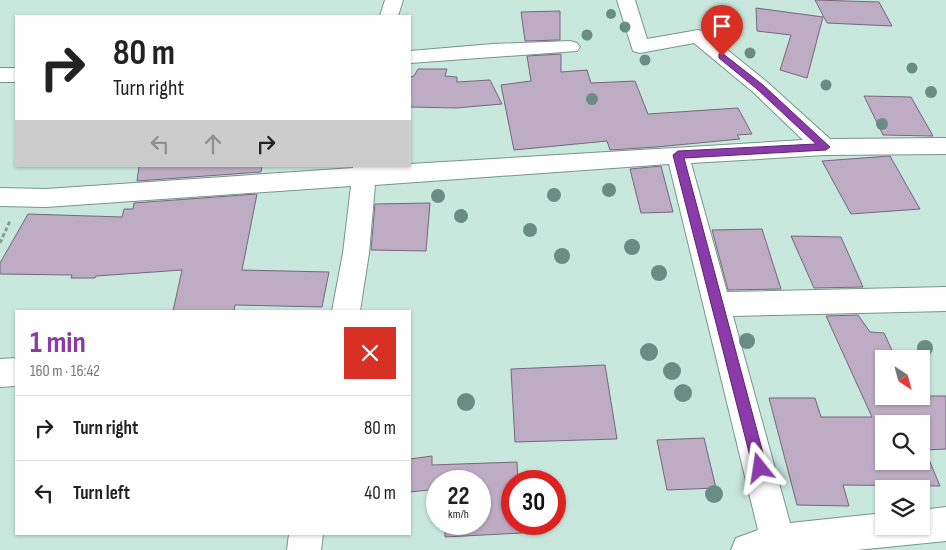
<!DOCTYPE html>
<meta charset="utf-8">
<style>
:root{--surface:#fff;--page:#f2f2f2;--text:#222;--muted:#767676;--line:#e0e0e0;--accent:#8b3aa9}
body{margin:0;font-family:"Sofia Sans Condensed",sans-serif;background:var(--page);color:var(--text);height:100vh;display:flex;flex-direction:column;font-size:19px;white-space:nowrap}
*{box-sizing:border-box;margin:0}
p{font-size:16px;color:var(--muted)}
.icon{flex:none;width:28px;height:28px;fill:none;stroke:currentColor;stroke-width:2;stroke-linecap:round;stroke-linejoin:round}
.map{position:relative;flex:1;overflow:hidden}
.side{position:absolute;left:15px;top:310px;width:396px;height:225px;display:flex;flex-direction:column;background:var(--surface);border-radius:0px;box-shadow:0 1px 4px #0004}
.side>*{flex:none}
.guide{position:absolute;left:15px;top:15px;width:396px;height:152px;border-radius:0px;box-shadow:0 1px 4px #0004;background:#fff;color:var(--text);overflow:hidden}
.needle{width:32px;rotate:144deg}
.tools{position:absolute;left:875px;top:350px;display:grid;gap:10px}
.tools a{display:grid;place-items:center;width:55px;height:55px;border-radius:0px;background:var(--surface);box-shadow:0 1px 4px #0004;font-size:25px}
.speed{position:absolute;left:426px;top:470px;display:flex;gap:10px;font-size:25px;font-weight:700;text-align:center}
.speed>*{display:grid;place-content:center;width:65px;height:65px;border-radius:50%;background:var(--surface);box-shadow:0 1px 4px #0004;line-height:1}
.speed small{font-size:12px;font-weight:400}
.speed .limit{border:8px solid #d22;background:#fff;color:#111}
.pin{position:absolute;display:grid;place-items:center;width:42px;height:42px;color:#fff;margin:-51px -21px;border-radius:50% 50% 50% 0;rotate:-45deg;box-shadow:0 0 5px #0007}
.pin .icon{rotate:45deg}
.me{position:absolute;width:55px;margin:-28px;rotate:345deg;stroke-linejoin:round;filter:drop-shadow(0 0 4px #0008)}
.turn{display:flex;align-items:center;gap:18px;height:105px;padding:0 15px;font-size:22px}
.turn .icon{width:65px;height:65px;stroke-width:2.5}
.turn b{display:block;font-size:35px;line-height:42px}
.lanes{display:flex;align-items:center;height:48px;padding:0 15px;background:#0003;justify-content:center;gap:25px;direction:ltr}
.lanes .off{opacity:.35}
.round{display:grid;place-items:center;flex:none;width:52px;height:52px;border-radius:0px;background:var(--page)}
.headline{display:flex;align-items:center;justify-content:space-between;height:85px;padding:0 15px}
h1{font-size:30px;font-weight:700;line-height:38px;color:var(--accent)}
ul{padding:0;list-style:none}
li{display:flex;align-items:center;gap:15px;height:65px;padding:0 15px;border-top:1px solid var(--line)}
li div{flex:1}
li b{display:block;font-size:19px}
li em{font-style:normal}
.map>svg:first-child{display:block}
</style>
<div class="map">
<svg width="946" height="550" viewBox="0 0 946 550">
<rect width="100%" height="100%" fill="#c8e8de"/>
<g fill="#bdacc3" stroke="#76677c" fill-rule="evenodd">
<path d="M815 0 879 2 892 26 827 23Z"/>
<path d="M756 8 823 17 807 78 780 70 791 35 757 31Z"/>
<path d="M560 11V40L525 41 521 12Z"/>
<path d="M561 54V72L587 70 591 83 635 81 648 114 738 108 752 134 737 135 740 139 656 147 610 150 607 141 514 150 501 85 531 81 527 56Z"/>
<path d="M418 69H447L445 76 457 77V82L490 80 502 104 456 108 410 107V77L414 76Z"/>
<path d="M864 96 911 97 933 136 883 135Z"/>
<path d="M890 156 920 209 851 214 822 161Z"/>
<path d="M139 166H262L261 172 137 181Z"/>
<path d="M661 166 673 212 641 213 630 169Z"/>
<path d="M257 194 242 270 329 272 322 307 235 305 234 311H173L182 270 96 276 95 278H71L72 275 0 274V263L28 214 122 217 124 209H133L134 203Z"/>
<path d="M430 203 426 251 371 250 375 204Z"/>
<path d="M762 229 781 289 728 290 712 230Z"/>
<path d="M791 236 841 237 863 287 814 288Z"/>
<path d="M858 315 870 332 884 333 896 359H884V396H946V449L925 450 940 486 843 485 849 506 797 505 769 398H815L821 417H872L826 316ZM884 424H921V461H884Z"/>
<path d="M605 365 617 439 515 442 511 369Z"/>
<path d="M704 438 716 488 667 490 657 440Z"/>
<path d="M432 456V465L517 462 518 481H512V524H521L522 533 445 537V524H480V481H438V489L410 492V459Z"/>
</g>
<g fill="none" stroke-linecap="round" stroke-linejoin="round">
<g stroke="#77958b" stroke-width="2">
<g id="minor">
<path d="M385 0H403L398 16H380Z"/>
<path d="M617 0H635L647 39 698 30 705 32 767 82 830 139 946 138V154L825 155 691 163 727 292 946 287V311L733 316 790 523 884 513V526H921V510L946 507V541L857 550H731L736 538 758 530 669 164 375 185 369 253 360 311H332L343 253 351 186 46 207 0 206V188L46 189 353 168V166H410V164L803 140 753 92 694 43 640 53 633 51Z"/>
<path d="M570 41 577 43 580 47 577 51 410 63V51L493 44Z"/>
<rect x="0" y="68" width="16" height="14"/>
<path d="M16 358V386L0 387V359Z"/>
<path d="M289 534H323L321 550H287Z"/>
</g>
</g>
<path stroke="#839c94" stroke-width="3" stroke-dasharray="4 2.5" stroke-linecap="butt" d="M0 243 10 221"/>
<use href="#minor" fill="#fff" fill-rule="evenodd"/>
</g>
<g fill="#698d83">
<circle cx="611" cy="14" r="5"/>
<circle cx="709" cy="24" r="5.5"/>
<circle cx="625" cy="27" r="5.5"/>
<circle cx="587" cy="35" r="5.5"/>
<circle cx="750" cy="53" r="5.5"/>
<circle cx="645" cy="60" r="5.5"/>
<circle cx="912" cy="68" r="5.5"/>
<circle cx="826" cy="85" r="5.5"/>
<circle cx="931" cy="92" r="6"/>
<circle cx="592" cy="99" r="6"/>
<circle cx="882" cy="124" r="6"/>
<circle cx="609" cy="190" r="7"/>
<circle cx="554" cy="195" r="7"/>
<circle cx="438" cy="196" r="7"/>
<circle cx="461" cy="216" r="7"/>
<circle cx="530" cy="230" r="7"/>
<circle cx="632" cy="247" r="8"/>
<circle cx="562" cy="256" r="8"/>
<circle cx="659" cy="273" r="8"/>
<circle cx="747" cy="341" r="8"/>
<circle cx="925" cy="348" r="8"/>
<circle cx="649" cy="352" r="9"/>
<circle cx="672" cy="371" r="9"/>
<circle cx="683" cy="393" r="9"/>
<circle cx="466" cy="402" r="9"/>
<circle cx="714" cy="494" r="9"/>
</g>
<path fill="#8b3aa9" stroke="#5a266e" d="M722 53 763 85 830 147 826 150 684 158 767 468 765 473 760 475 755 473 753 468 673 155 678 151 816 144 757 89 719 58V54Z"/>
</svg>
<div class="tools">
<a><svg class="needle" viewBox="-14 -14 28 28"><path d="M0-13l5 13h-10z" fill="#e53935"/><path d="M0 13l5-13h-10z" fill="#767676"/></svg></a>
<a><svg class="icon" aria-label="search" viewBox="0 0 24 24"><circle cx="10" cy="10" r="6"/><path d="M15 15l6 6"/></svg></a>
<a><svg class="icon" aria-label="layers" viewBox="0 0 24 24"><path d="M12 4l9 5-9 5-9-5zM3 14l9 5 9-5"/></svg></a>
</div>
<div class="speed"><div>22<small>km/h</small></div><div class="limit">30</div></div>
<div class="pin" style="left:722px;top:56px;background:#d93025"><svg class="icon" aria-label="arrive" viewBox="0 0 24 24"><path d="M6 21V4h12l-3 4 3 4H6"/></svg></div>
<svg class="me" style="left:760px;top:468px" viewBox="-20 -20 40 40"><path d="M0-17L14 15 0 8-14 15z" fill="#8b3aa9" stroke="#fff" stroke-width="4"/></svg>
<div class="guide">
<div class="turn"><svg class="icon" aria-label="right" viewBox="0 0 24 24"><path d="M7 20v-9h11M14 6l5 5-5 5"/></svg><div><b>80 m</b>Turn right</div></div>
<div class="lanes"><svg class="icon off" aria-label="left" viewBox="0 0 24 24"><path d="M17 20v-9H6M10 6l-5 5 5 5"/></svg><svg class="icon off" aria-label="ahead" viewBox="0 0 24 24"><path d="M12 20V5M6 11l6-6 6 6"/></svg><svg class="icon" aria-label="right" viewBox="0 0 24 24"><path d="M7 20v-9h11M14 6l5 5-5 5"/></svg></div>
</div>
<section class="side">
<div class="headline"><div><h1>1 min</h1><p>160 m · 16:42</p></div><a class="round" style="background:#d93025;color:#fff"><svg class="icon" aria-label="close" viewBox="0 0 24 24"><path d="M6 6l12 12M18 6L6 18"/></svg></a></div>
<ul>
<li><svg class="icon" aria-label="right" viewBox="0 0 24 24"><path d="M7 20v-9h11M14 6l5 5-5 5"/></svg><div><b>Turn right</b></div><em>80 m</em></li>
<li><svg class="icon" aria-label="left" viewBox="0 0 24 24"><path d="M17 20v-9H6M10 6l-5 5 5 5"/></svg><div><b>Turn left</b></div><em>40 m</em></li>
</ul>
</section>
</div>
